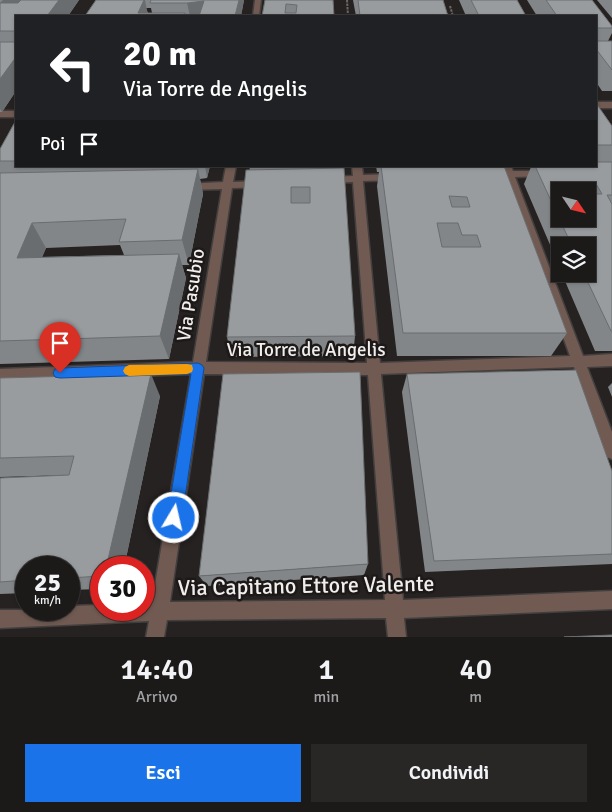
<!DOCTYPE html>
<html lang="it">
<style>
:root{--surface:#1c1a19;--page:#292726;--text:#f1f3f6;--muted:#a0a1a2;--line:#3a3838;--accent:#1a73e8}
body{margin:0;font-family:Signika,sans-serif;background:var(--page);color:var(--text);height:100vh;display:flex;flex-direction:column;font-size:19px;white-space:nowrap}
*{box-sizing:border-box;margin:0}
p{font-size:16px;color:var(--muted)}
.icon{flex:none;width:28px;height:28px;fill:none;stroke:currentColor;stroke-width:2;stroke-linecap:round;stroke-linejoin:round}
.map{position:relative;height:637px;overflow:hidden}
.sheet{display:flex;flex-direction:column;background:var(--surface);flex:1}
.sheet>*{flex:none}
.banner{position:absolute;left:15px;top:15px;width:582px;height:152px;border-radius:0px;box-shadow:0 1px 4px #0004,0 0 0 1px var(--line);background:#202124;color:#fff;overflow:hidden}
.needle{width:32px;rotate:125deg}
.controls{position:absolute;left:551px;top:182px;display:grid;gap:10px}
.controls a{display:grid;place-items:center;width:45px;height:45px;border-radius:0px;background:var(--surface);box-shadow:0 1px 4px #0004,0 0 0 1px var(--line);font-size:25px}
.speed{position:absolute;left:15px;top:556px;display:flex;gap:10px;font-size:25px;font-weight:700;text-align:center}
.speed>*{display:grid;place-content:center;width:65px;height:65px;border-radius:50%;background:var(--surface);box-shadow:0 1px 4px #0004,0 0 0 1px var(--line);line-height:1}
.speed small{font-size:12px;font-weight:400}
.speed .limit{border:8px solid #d22;background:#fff;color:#111}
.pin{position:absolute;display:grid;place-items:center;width:42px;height:42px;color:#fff;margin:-51px -21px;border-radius:50% 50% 50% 0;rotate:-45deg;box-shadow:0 0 5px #0007}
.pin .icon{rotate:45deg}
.me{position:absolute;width:55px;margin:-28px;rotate:9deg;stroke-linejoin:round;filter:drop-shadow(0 0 4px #0008)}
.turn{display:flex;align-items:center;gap:18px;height:105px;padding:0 25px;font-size:22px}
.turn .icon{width:65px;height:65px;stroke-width:2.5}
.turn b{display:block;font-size:35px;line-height:42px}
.then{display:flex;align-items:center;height:48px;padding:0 25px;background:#0003;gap:10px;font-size:19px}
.eta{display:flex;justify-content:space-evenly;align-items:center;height:85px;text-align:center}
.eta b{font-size:30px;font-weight:600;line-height:35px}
.button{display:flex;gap:10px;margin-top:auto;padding:10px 25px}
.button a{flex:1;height:58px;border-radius:0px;background:var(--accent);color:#fff;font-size:20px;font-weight:600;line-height:58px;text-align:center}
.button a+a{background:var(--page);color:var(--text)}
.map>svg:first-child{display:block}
</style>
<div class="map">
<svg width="612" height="637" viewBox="0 0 612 637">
<rect width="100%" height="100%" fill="#262221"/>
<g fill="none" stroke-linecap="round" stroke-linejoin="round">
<g stroke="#423f3e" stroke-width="3">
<g id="street">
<path d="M255 0H261L259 16H253Z"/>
<rect x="596" y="102" width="16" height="6"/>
<rect x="0" y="111" width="16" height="6"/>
<path d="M226 166H236L233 182 260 181 265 184 260 187 232 188 206 362 367 363 353 182 327 183 322 180 327 177 353 176 352 166H362L363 175 395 174 400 177 395 180 363 181 380 363 570 356 505 177H490L485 174 490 171H503L501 166H511L513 171H548V175L545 176 515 177 583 356 612 354V366L587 367 612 432V459L607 457 604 452 574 367 381 374 403 600 612 591V609L404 618 406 637H388L386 618 167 620 164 637H146L149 621 0 628V610H69V606L101 605V610H144V603L152 602 191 374 0 381V369L193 362 222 189 185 190 180 187 185 184 223 182ZM204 374 368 375 385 600 170 602Z"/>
</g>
</g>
<g stroke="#6b6766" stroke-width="2" stroke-dasharray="2.5 1" stroke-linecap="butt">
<path d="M347 0 348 16"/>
<path d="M450 6 453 16"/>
</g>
<use href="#street" fill="#705a52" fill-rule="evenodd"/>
</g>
<g fill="#838689" fill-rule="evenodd">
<path d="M0 0H79L68 16H16V91L2 112H0Z"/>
<path d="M96 0H244L241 16H85ZM146 8H151L152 13H148Z"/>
<path d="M265 0H333L334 16H262Z"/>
<path d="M353 0H443L448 16H356Z"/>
<path d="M459 0H517L526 16H466Z"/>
<path d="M527 0H592L612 26V33L608 41H612V91H602L596 82V16H537Z"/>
<path d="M597 0H612V18Z"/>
<path d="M596 103 612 126V351H595L562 274H588V246H560V268L524 184 531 167H518V166H596ZM560 191H588V219Z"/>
<path d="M16 120V166H210L207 178 200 179 203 194 189 265H182L186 278 169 359 0 364V149ZM120 245 124 255 42 257 46 248Z"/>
<path d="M249 166H343L355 336 353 356 231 357 227 337 250 170Z"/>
<path d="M376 166H504L567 333 551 356H397L377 186 379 172H377Z"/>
<path d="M407 374 612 471V564L425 572 402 392Z"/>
<path d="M0 378 160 396 124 568H101V589L69 590V568H26V593L0 594V478L69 475 0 477Z"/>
<path d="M612 383V397L608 387Z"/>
<path d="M368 564 364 575 207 586 199 576Z"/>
</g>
<g fill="#6a6d6f">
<path d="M3 0H27L8 22 0 3Z"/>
<path d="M59 0H79L68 16H47Z"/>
<path d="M144 0H145L148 16 138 13Z"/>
<path d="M239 0H244L241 16H235Z"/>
<path d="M204 1 206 16H190L187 3Z"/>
<path d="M16 57V91L2 112 0 109V79Z"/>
<path d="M205 166H210L207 178Z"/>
<path d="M198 169 203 194 189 265 182 240Z"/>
<path d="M32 223 46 248 32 282 17 258Z"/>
<path d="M179 254 186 278 169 359 160 336Z"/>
<path d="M151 374 160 396 124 568H106Z"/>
</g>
<g fill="#989c9f" stroke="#6a6d6f" fill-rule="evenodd">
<path d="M21 0H59L47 16H16V31H0V3H18Z"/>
<path d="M96 0H144L138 13H185L184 16H85Z"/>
<path d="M151 0H239L235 16H199L204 1 187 3H150Z"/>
<path d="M265 0H333L334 16H262ZM286 4 297 5 296 13H285Z"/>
<path d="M358 0H443L448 16H360Z"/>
<path d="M471 0H517L526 16H479Z"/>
<path d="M546 0H592L612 26V28H596V16H557Z"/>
<path d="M596 41H612V70L596 49Z"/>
<path d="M0 42H16V57L0 79Z"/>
<path d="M596 103 612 126V145H596Z"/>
<path d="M16 120V161H0V149Z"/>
<path d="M596 162H612V195H607L612 204V331H611L584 274H588V246H572L535 166H596ZM582 184H596L602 194H588V219H560V191H586Z"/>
<path d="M381 166H504L567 333H403ZM449 196 467 197 470 207H452ZM437 223H458L462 235H477L481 247H442Z"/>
<path d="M344 168 355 336 227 337 246 170ZM291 187H310V203H291Z"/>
<path d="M198 169 182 240 119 242 126 219 32 223 17 258 179 254 160 336 0 341V173Z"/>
<path d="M576 370 612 471V554L434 561 407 374Z"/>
<path d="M360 372 368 564 199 576 223 374Z"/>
<path d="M151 374 106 568H101V576L69 578V568H26V580L0 582V478L69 475 74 456 0 458V378Z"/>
<path d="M612 635V637H564Z"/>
</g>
<path fill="#1a73e8" stroke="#114b97" d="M198 363 202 365 204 368 182 518 179 523 174 525 169 523 167 518 191 374 60 378 55 377 53 373 55 369 60 368Z"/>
<path fill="#f59e0b" d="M187 364 192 365 193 369 192 372 187 374 129 376 125 374 123 371 125 367 129 365Z"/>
<g text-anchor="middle" stroke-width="5" stroke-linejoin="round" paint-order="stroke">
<g font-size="19" fill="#f1efee" stroke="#1d1918">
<text transform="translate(190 295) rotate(-81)" y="7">Via Pasubio</text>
<text x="306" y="356">Via Torre de Angelis</text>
</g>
<g font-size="22" fill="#f1efee" stroke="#1d1918">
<text transform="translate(306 585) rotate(-1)" y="8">Via Capitano Ettore Valente</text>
</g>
</g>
</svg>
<div class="controls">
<a><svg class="needle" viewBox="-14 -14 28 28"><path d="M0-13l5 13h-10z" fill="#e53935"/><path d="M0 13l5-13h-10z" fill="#a0a1a2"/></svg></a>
<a><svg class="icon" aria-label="layers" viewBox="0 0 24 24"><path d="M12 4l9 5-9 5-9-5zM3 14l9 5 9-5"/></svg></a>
</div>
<div class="speed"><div>25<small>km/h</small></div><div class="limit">30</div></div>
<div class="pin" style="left:60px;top:373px;background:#d93025"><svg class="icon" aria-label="arrive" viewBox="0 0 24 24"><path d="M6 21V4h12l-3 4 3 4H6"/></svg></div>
<svg class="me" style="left:174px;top:518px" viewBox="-20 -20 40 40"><circle r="17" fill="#1a73e8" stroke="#fff" stroke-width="3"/><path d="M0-11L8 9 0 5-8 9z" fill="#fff"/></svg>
<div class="banner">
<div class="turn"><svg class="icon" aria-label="left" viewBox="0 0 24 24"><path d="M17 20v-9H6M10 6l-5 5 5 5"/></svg><div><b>20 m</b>Via Torre de Angelis</div></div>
<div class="then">Poi<svg class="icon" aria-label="arrive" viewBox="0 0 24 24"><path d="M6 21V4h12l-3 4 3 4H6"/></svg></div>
</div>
</div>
<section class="sheet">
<div class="eta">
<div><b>14:40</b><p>Arrivo</p></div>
<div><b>1</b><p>min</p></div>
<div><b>40</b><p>m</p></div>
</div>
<div class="button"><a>Esci</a><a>Condividi</a></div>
</section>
